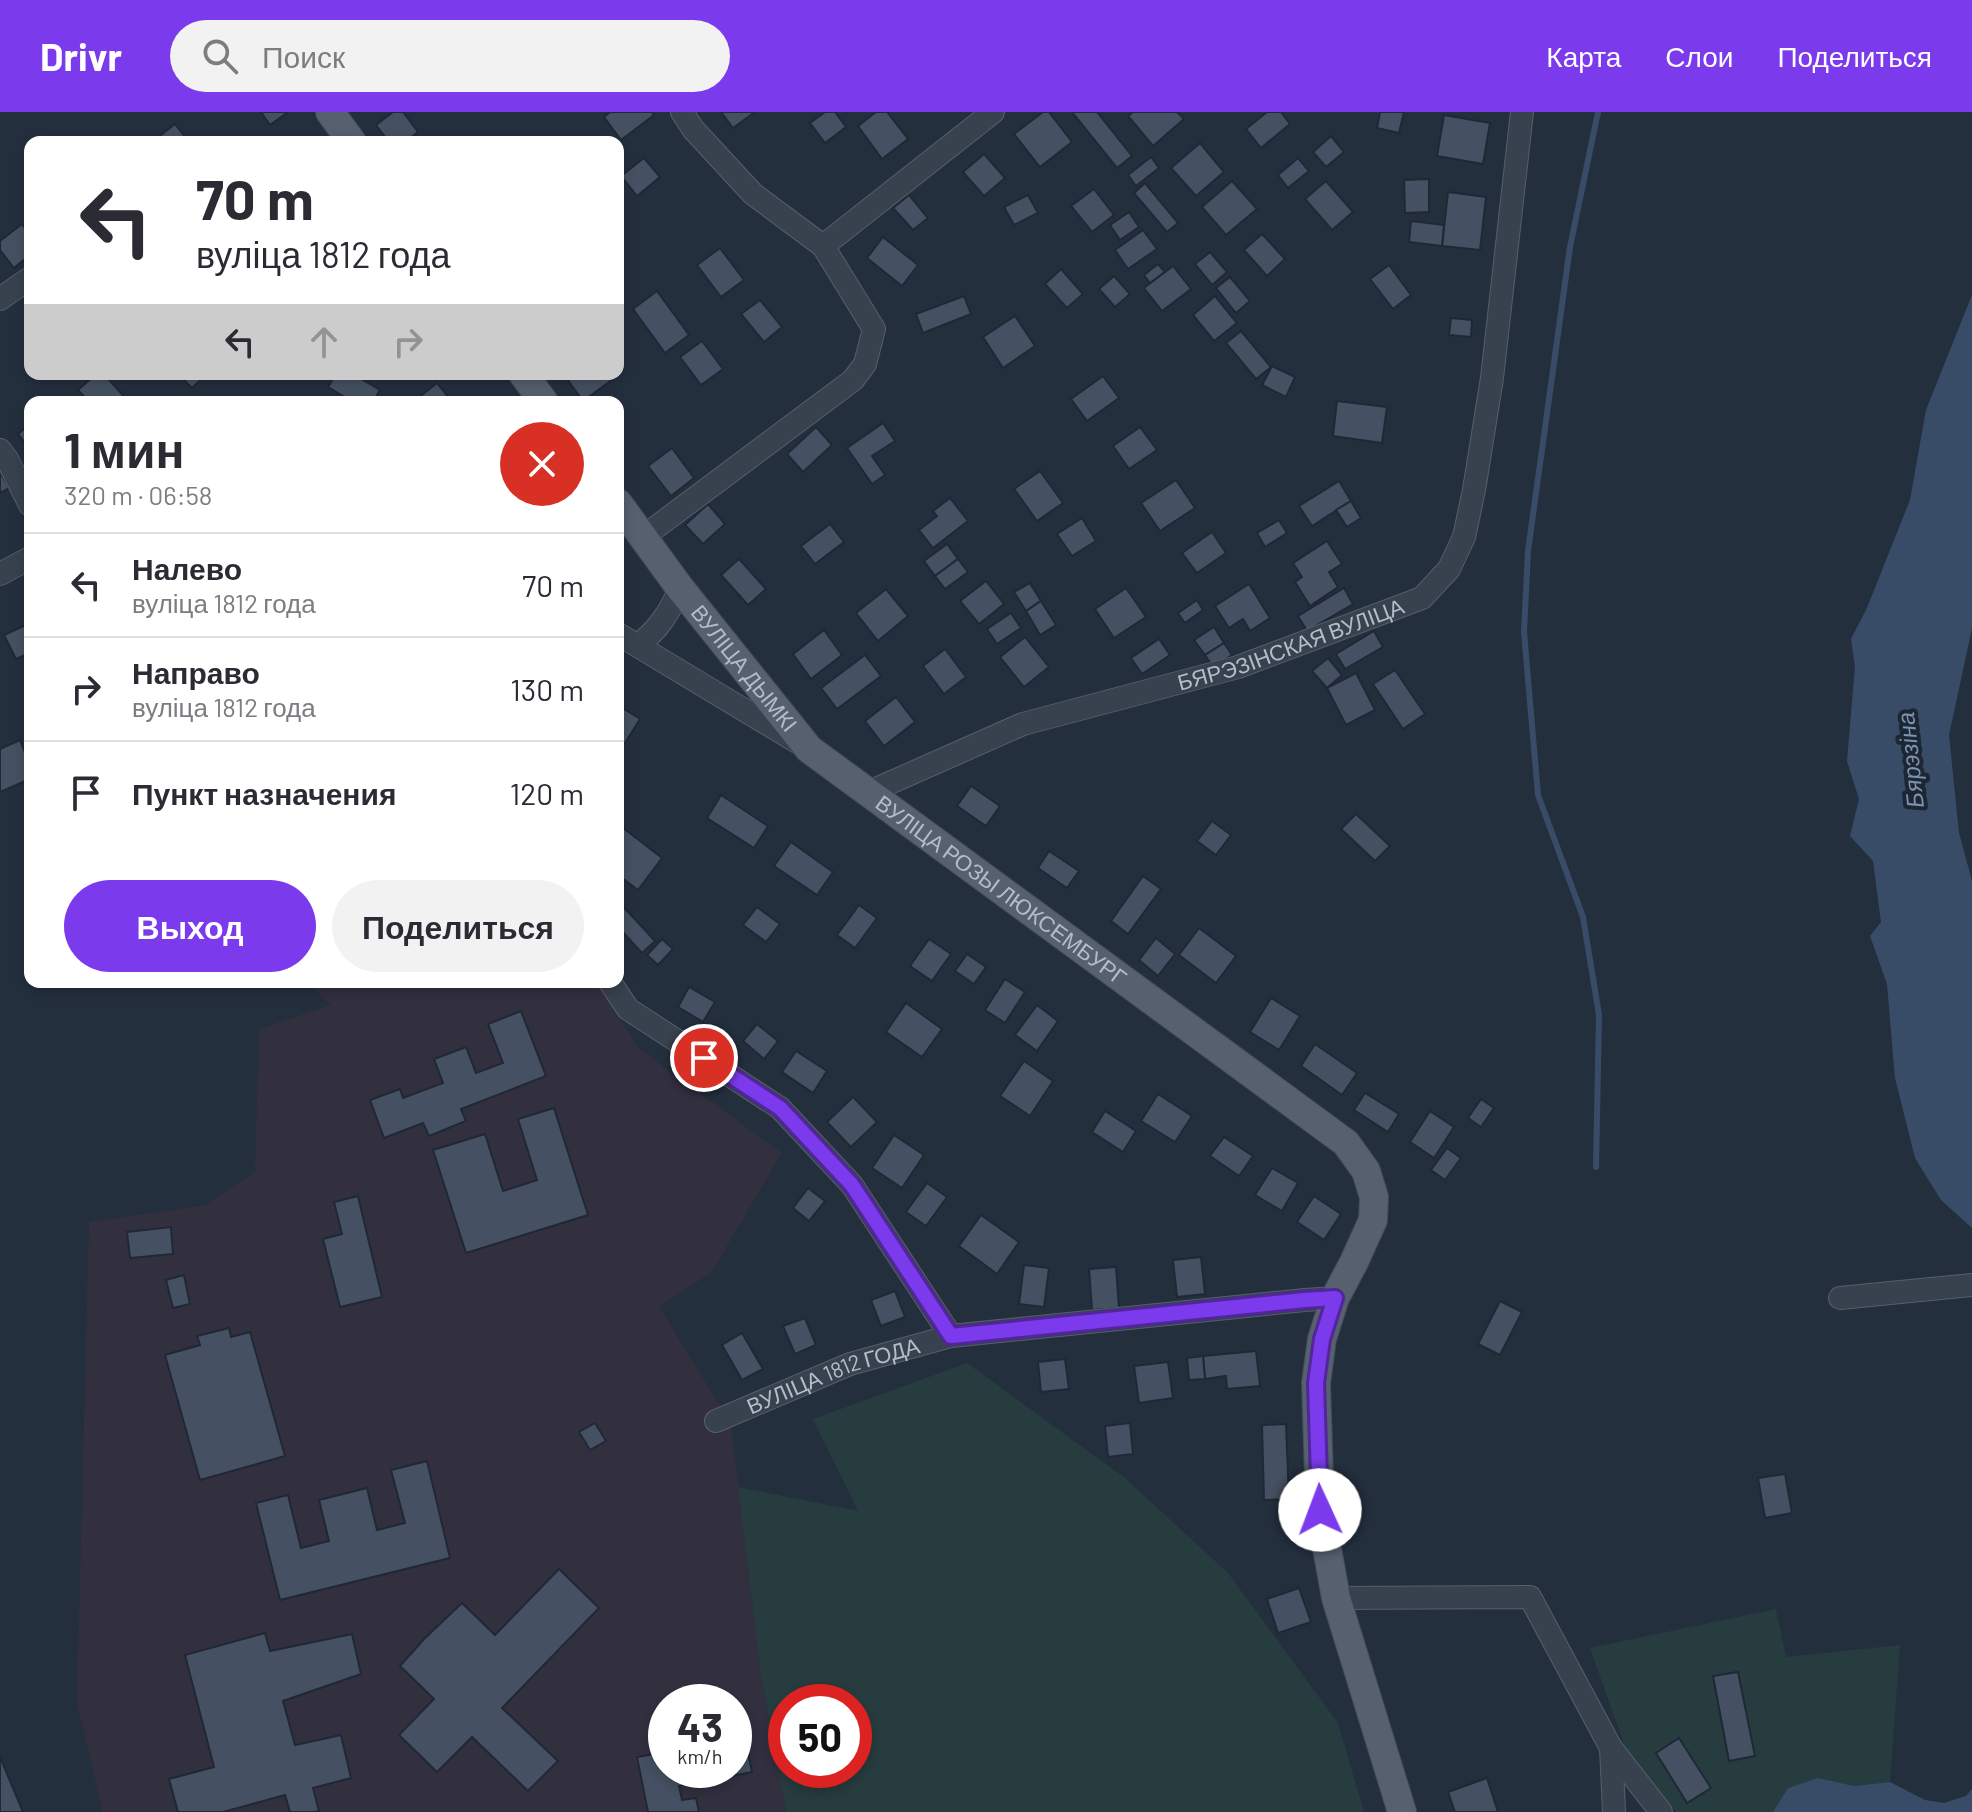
<!DOCTYPE html>
<html lang="ru">
<meta charset="utf-8">
<style>
:root{--surface:#fff;--page:#f2f2f3;--text:#2b2b33;--muted:#7c7c81;--line:#e1e1e2;--accent:#7c3aed}
body{margin:0;font-family:Barlow,sans-serif;background:var(--page);color:var(--text);height:100vh;display:flex;flex-direction:column;font-size:30px;white-space:nowrap}
*{box-sizing:border-box;margin:0}
p{font-size:26px;color:var(--muted)}
.icon{flex:none;width:44px;height:44px;fill:none;stroke:currentColor;stroke-width:2;stroke-linecap:round;stroke-linejoin:round}
.map{position:relative;flex:1;overflow:hidden}
.details{position:absolute;left:24px;top:284px;width:600px;height:592px;display:flex;flex-direction:column;background:var(--surface);border-radius:16px;box-shadow:0 4px 12px #0003}
.details>*{flex:none}
.hud{position:absolute;left:24px;top:24px;width:600px;height:244px;border-radius:16px;box-shadow:0 4px 12px #0003;background:#fff;color:var(--text);overflow:hidden}
.speed{position:absolute;left:648px;top:1572px;display:flex;gap:16px;font-size:40px;font-weight:700;text-align:center}
.speed>*{display:grid;place-content:center;width:104px;height:104px;border-radius:50%;background:var(--surface);box-shadow:0 4px 12px #0003;line-height:1}
.speed small{font-size:20px;font-weight:400}
.speed .limit{border:12px solid #d22;background:#fff;color:#111}
.pin{position:absolute;display:grid;place-items:center;width:68px;height:68px;color:#fff;margin:-34px;border:4px solid #fff;border-radius:50%;box-shadow:0 2px 8px #0007}
.me{position:absolute;width:88px;margin:-44px;rotate:358deg;stroke-linejoin:round;filter:drop-shadow(0 0 6px #0008)}
.turn{display:flex;align-items:center;gap:28px;height:168px;padding:0 40px;font-size:36px}
.turn .icon{width:104px;height:104px;stroke-width:2.5}
.turn b{display:block;font-size:56px;line-height:68px}
.lanes{display:flex;align-items:center;height:76px;padding:0 40px;background:#0003;justify-content:center;gap:40px;direction:ltr}
.lanes .off{opacity:.35}
.round{display:grid;place-items:center;flex:none;width:84px;height:84px;border-radius:42px;background:var(--page)}
.headline{display:flex;align-items:center;justify-content:space-between;height:136px;padding:0 40px}
h1{font-size:48px;font-weight:700;line-height:60px}
.action{display:flex;gap:16px;margin-top:auto;padding:16px 40px}
.action a{flex:1;height:92px;border-radius:48px;background:var(--accent);color:#fff;font-size:32px;font-weight:700;line-height:92px;text-align:center}
.action a+a{background:var(--page);color:var(--text)}
ul{padding:0;list-style:none}
li{display:flex;align-items:center;gap:24px;height:104px;padding:0 40px;border-top:2px solid var(--line)}
li div{flex:1}
li b{display:block;font-size:30px}
li em{font-style:normal}
header{display:flex;align-items:center;gap:48px;box-sizing:border-box;height:112px;padding:0 40px;background:var(--accent);color:#fff}
header strong{font-size:38px}
nav{display:flex;gap:44px;margin-inline-start:auto;font-size:28px}
.search{width:560px;height:72px;background:var(--page);display:flex;align-items:center;gap:20px;box-sizing:border-box;padding:0 28px;border-radius:44px;color:var(--muted);font-size:30px}
.map>svg:first-child{display:block}
</style>
<header>
<strong>Drivr</strong>
<div class="search"><svg class="icon" aria-label="search" viewBox="0 0 24 24"><circle cx="10" cy="10" r="6"/><path d="M15 15l6 6"/></svg>Поиск</div>
<nav><a>Карта</a><a>Слои</a><a>Поделиться</a></nav>
</header>
<div class="map">
<svg width="1972" height="1700" viewBox="0 0 1972 1700">
<rect width="100%" height="100%" fill="#242f3e"/>
<path fill="#32303f" fill-rule="evenodd" d="M315 870H597L638 936 782 1041 711 1161 659 1194 731 1312 761 1563 786 1700H103L77 1591 89 1110 206 1093 255 1060 259 917 331 893 312 875ZM666 1590H734V1658H666Z"/>
<g fill="#263c3f" fill-rule="evenodd">
<path d="M967 1251 1125 1366 1228 1461 1338 1611 1364 1700H786L761 1563 738 1375 858 1399 813 1307ZM786 1590H854V1658H786Z"/>
<path d="M1776 1497 1786 1545 1900 1533 1890 1670 1854 1674 1818 1666 1788 1676 1773 1700H1676L1626 1638 1590 1536Z"/>
</g>
<g fill="#394c67">
<path d="M1972 183V516L1949 623 1959 721 1972 769V1116L1941 1088 1915 1046 1895 966 1887 872 1870 824 1881 810 1873 749 1850 724 1859 687 1847 649 1855 555 1851 527 1867 496 1910 388 1926 298Z"/>
<path d="M1818 1666 1854 1674 1890 1670 1925 1688 1944 1691 1966 1684 1972 1677V1700H1773L1788 1676Z"/>
</g>
<g fill="none" stroke-linecap="round" stroke-linejoin="round">
<path stroke="#394c67" stroke-width="6" d="M1596 1055 1599 903 1583 805 1538 683 1524 520 1528 439 1570 135 1598 0"/>
</g>
<g fill="#455162" stroke="#1f2835" stroke-width="2">
<path d="M261 0H288L270 13Z"/>
<path d="M393 0H403L418 20 405 30H389L376 13Z"/>
<path d="M610 0H652L654 3 621 28 604 5Z"/>
<path d="M721 0H755L733 16Z"/>
<path d="M825 0H835L846 15 825 31 810 11Z"/>
<path d="M876 0H887L908 27 882 47 858 14Z"/>
<path d="M1043 0H1049L1072 30 1040 55 1014 22Z"/>
<path d="M1072 0H1097L1132 44 1117 56Z"/>
<path d="M1133 0H1177L1184 7 1153 34 1128 4Z"/>
<path d="M1267 0H1281L1290 12 1261 36 1246 17Z"/>
<path d="M1380 0H1404L1399 21 1377 16Z"/>
<path d="M1444 3 1490 11 1483 52 1437 44Z"/>
<path d="M175 12 189 30H152Z"/>
<path d="M1331 24 1344 40 1326 55 1313 40Z"/>
<path d="M1200 31 1224 60 1196 84 1171 56Z"/>
<path d="M984 42 1005 66 984 84 963 60Z"/>
<path d="M1151 45 1159 56 1136 74 1128 63Z"/>
<path d="M644 46 660 65 637 84 621 64Z"/>
<path d="M1298 46 1309 59 1288 76 1278 63Z"/>
<path d="M1429 67V100L1405 101 1404 68Z"/>
<path d="M1232 69 1257 97 1226 123 1202 95Z"/>
<path d="M1326 69 1353 100 1332 118 1305 87Z"/>
<path d="M1145 71 1178 111 1167 120 1134 81Z"/>
<path d="M1094 77 1114 103 1092 120 1071 94Z"/>
<path d="M1448 80 1486 85 1480 138 1442 134Z"/>
<path d="M909 83 928 106 913 118 893 96Z"/>
<path d="M1028 83 1038 101 1014 113 1004 95Z"/>
<path d="M1129 100 1139 115 1120 128 1110 113Z"/>
<path d="M1411 109 1444 113 1442 134 1409 130Z"/>
<path d="M22 112 30 123V143L14 156 0 138V129Z"/>
<path d="M1143 118 1157 137 1128 157 1115 138Z"/>
<path d="M1262 122 1285 147 1267 164 1244 138Z"/>
<path d="M883 125 918 153 902 174 867 146Z"/>
<path d="M720 136 744 168 721 185 697 153Z"/>
<path d="M1210 140 1227 160 1212 173 1195 152Z"/>
<path d="M1158 152 1165 160 1150 171 1144 163Z"/>
<path d="M1389 153 1411 183 1393 197 1370 167Z"/>
<path d="M1173 154 1191 177 1162 199 1144 176Z"/>
<path d="M1061 157 1083 182 1067 196 1045 172Z"/>
<path d="M1114 164 1130 182 1115 195 1099 177Z"/>
<path d="M1230 165 1250 189 1236 201 1216 176Z"/>
<path d="M657 179 689 223 665 241 633 197Z"/>
<path d="M964 184 971 202 923 221 916 202Z"/>
<path d="M1215 184 1237 211 1214 229 1193 203Z"/>
<path d="M760 188 782 215 764 230 741 202Z"/>
<path d="M1015 204 1035 234 1003 256 983 225Z"/>
<path d="M1451 206 1472 208 1471 225 1449 223Z"/>
<path d="M1241 219 1271 255 1256 267 1226 231Z"/>
<path d="M702 229 723 257 701 273 680 245Z"/>
<path d="M1272 254 1295 265 1286 285 1262 273Z"/>
<path d="M96 262H104L128 289 89 290 78 278Z"/>
<path d="M178 262H207L192 276Z"/>
<path d="M336 262H353L380 278 373 290H353L328 275Z"/>
<path d="M573 262H614L616 265 583 289 567 267Z"/>
<path d="M1103 264 1119 286 1087 309 1071 287Z"/>
<path d="M437 271 452 290H413Z"/>
<path d="M1337 289 1387 295 1382 331 1333 324Z"/>
<path d="M883 311 895 329 872 344 885 363 872 372 847 336Z"/>
<path d="M30 312V337L18 322Z"/>
<path d="M816 315 832 333 803 360 787 342Z"/>
<path d="M1140 315 1157 338 1129 357 1113 334Z"/>
<path d="M672 336 694 366 671 384 648 354Z"/>
<path d="M1040 359 1063 391 1037 409 1014 377Z"/>
<path d="M0 360 9 376 0 381Z"/>
<path d="M1176 368 1195 396 1160 419 1141 391Z"/>
<path d="M1339 369 1351 389 1312 414 1299 394Z"/>
<path d="M950 386 968 409 933 436 919 418 937 404 933 399Z"/>
<path d="M1351 389 1361 406 1347 415 1336 398Z"/>
<path d="M708 392 725 412 703 432 685 413Z"/>
<path d="M1082 406 1096 429 1072 444 1057 422Z"/>
<path d="M1279 408 1287 421 1265 435 1257 421Z"/>
<path d="M830 412 844 430 815 452 801 434Z"/>
<path d="M1212 420 1226 441 1197 461 1182 441Z"/>
<path d="M1327 429 1342 452 1329 460 1338 475 1310 494 1295 470 1302 465 1293 451Z"/>
<path d="M947 432 958 447 935 464 924 449Z"/>
<path d="M739 447 766 477 748 493 721 463Z"/>
<path d="M958 447 968 460 945 477 935 464Z"/>
<path d="M986 469 1004 492 979 512 960 489Z"/>
<path d="M1030 471 1041 489 1026 499 1014 480Z"/>
<path d="M1249 472 1270 506 1250 519 1243 507 1229 516 1215 494Z"/>
<path d="M1126 476 1146 505 1114 526 1095 497Z"/>
<path d="M1344 476 1353 492 1307 519 1298 504Z"/>
<path d="M886 477 908 504 878 529 856 501Z"/>
<path d="M1197 488 1203 498 1185 511 1178 501Z"/>
<path d="M1041 489 1056 513 1040 523 1026 499Z"/>
<path d="M1011 501 1021 516 997 532 987 517Z"/>
<path d="M30 511V541L16 547 4 523Z"/>
<path d="M1214 515 1224 531 1205 543 1194 528Z"/>
<path d="M824 518 842 543 811 567 793 542Z"/>
<path d="M1374 519 1383 535 1345 557 1336 542Z"/>
<path d="M1025 525 1049 555 1024 575 1000 545Z"/>
<path d="M1159 527 1170 543 1142 562 1131 546Z"/>
<path d="M1224 531 1232 543 1213 555 1205 543Z"/>
<path d="M945 537 966 565 944 582 923 554Z"/>
<path d="M865 543 881 564 837 597 821 576Z"/>
<path d="M1328 546 1342 563 1327 576 1312 559Z"/>
<path d="M1395 558 1425 602 1403 617 1373 572Z"/>
<path d="M1356 561 1375 598 1346 613 1327 576Z"/>
<path d="M896 585 915 610 884 634 865 609Z"/>
<path d="M618 593 640 607 620 639 618 638Z"/>
<path d="M20 628 30 652V667L0 680V637Z"/>
<path d="M971 674 1000 694 986 714 957 694Z"/>
<path d="M721 683 768 714 754 736 707 706Z"/>
<path d="M1356 702 1390 734 1375 749 1341 717Z"/>
<path d="M1212 709 1231 723 1216 743 1197 729Z"/>
<path d="M618 712 662 746 638 778 618 763Z"/>
<path d="M791 730 833 760 817 783 774 754Z"/>
<path d="M1049 739 1079 759 1067 776 1038 756Z"/>
<path d="M1143 764 1161 777 1128 822 1111 809Z"/>
<path d="M618 789 655 829 642 841 618 815Z"/>
<path d="M859 793 877 806 855 836 837 823Z"/>
<path d="M757 795 780 812 766 830 743 813Z"/>
<path d="M1199 816 1236 844 1216 871 1179 843Z"/>
<path d="M1156 826 1175 842 1158 864 1139 848Z"/>
<path d="M662 827 673 837 658 853 647 843Z"/>
<path d="M929 827 951 842 932 869 910 854Z"/>
<path d="M967 842 986 855 974 872 955 859Z"/>
<path d="M1005 867 1025 880 1005 911 985 898Z"/>
<path d="M689 875 715 890 703 910 678 895Z"/>
<path d="M1271 886 1300 904 1279 938 1250 920Z"/>
<path d="M906 891 942 917 922 945 886 920Z"/>
<path d="M1037 893 1058 909 1037 939 1015 923Z"/>
<path d="M521 899 546 964 461 997 466 1009 429 1024 423 1011 384 1026 370 988 400 977 403 986 443 971 434 947 466 935 476 961 503 951 488 912Z"/>
<path d="M757 912 778 929 764 947 743 929Z"/>
<path d="M1315 932 1357 961 1342 983 1301 954Z"/>
<path d="M796 939 827 959 813 981 782 960Z"/>
<path d="M1024 949 1053 969 1030 1004 1000 984Z"/>
<path d="M1365 981 1399 1002 1388 1020 1354 998Z"/>
<path d="M1158 982 1192 1004 1175 1030 1141 1009Z"/>
<path d="M853 985 877 1010 851 1035 827 1010Z"/>
<path d="M1481 987 1494 996 1481 1015 1468 1006Z"/>
<path d="M554 996 588 1103 466 1141 433 1038 485 1022 503 1079 537 1068 518 1007Z"/>
<path d="M1105 999 1136 1019 1123 1040 1092 1020Z"/>
<path d="M1430 999 1454 1015 1434 1046 1410 1030Z"/>
<path d="M894 1023 924 1043 902 1076 872 1056Z"/>
<path d="M1224 1025 1253 1044 1239 1064 1210 1044Z"/>
<path d="M1447 1036 1461 1046 1445 1068 1431 1058Z"/>
<path d="M1272 1056 1298 1071 1282 1099 1255 1083Z"/>
<path d="M927 1071 947 1085 926 1114 906 1100Z"/>
<path d="M808 1076 825 1089 809 1109 793 1096Z"/>
<path d="M358 1084 382 1185 340 1195 323 1127 342 1122 334 1090Z"/>
<path d="M1314 1084 1341 1102 1324 1128 1297 1110Z"/>
<path d="M981 1103 1019 1130 997 1162 959 1134Z"/>
<path d="M171 1115 173 1142 130 1146 127 1120Z"/>
<path d="M1201 1145 1205 1182 1177 1185 1173 1148Z"/>
<path d="M1024 1153 1049 1156 1044 1195 1019 1192Z"/>
<path d="M1116 1155 1119 1196 1092 1198 1089 1157Z"/>
<path d="M184 1163 190 1192 173 1196 166 1168Z"/>
<path d="M895 1179 905 1205 881 1214 871 1188Z"/>
<path d="M1500 1189 1522 1200 1500 1243 1478 1232Z"/>
<path d="M805 1206 816 1233 795 1242 783 1214Z"/>
<path d="M229 1216 231 1225 250 1220 285 1344 200 1368 165 1243 200 1233 197 1224Z"/>
<path d="M742 1221 763 1257 742 1268 722 1233Z"/>
<path d="M1256 1239 1260 1274 1227 1277 1226 1264 1205 1267 1203 1244Z"/>
<path d="M1203 1244 1205 1267 1189 1268 1187 1246Z"/>
<path d="M1065 1247 1069 1277 1041 1280 1038 1250Z"/>
<path d="M1168 1250 1173 1286 1139 1291 1134 1254Z"/>
<path d="M595 1311 606 1329 590 1338 579 1320Z"/>
<path d="M1130 1311 1133 1342 1108 1345 1105 1314Z"/>
<path d="M1286 1312 1289 1387 1264 1388 1262 1313Z"/>
<path d="M427 1349 450 1446 280 1488 256 1391 288 1383 301 1436 329 1429 319 1388 367 1376 377 1418 405 1411 391 1358Z"/>
<path d="M1785 1362 1792 1401 1765 1406 1758 1366Z"/>
<path d="M559 1457 599 1496 502 1596 558 1649 528 1679 472 1625 437 1660 399 1623 434 1587 400 1554 424 1527 462 1491 495 1523Z"/>
<path d="M1299 1476 1311 1510 1278 1521 1267 1487Z"/>
<path d="M265 1521 270 1539 352 1522 361 1562 283 1589 295 1633 341 1623 351 1666 313 1676 319 1699 314 1700H290L285 1683 223 1700H178L169 1667 214 1655 185 1543Z"/>
<path d="M1738 1560 1755 1644 1729 1649 1713 1564Z"/>
<path d="M745 1625 752 1660 679 1674 682 1688 696 1686 699 1700H648L637 1645 666 1640V1658H734V1627Z"/>
<path d="M1679 1626 1711 1676 1687 1691 1656 1641Z"/>
<path d="M0 1645 23 1700H0Z"/>
<path d="M1487 1666 1498 1700H1455L1448 1680Z"/>
</g>
<g fill="none" stroke-linecap="round" stroke-linejoin="round">
<g stroke="#565f6c" stroke-width="24">
<g id="minor">
<path d="M823 134 993 0"/>
<path d="M0 187 30 166"/>
<path d="M0 338 7 347 30 393"/>
<path d="M643 425 853 268 865 252 874 217 823 134 753 82 693 17 682 0"/>
<path d="M0 462 30 446"/>
<path d="M618 522 799 631"/>
<path d="M638 533C658 518 670 500 680 476"/>
<path id="s1" d="M867 681 1023 612 1238 555 1422 486 1449 457 1464 425 1474 378 1492 266 1522 0"/>
<path d="M610 870 628 897 780 996 852 1073 951 1224"/>
<path d="M1840 1186 1972 1173"/>
<path id="s2" d="M716 1309 850 1252 951 1224 1305 1188 1335 1186"/>
<path d="M1336 1486 1530 1485 1611 1636 1661 1700"/>
<path d="M1611 1636 1614 1700"/>
</g>
</g>
<g stroke="#414a57" stroke-width="30">
<g id="major">
<path d="M330 0 352 30"/>
<path d="M523 262 544 290"/>
<path id="s3" d="M618 391 680 476 809 637 1346 1031 1366 1059 1374 1085 1373 1108 1354 1150 1335 1186 1322 1227 1316 1271 1320 1398 1336 1486 1402 1700"/>
</g>
</g>
<use href="#minor" stroke="#38414e" stroke-width="22"/>
<use href="#major" stroke="#56606e" stroke-width="28"/>
</g>
<g fill="none" stroke-linecap="round" stroke-linejoin="round">
<g stroke="#51269a" stroke-width="20">
<path id="route" d="M704 946 780 996 852 1073 951 1224 1305 1188 1335 1186 1322 1227 1316 1271 1320 1398"/>
</g>
<use href="#route" stroke="#7c3aed" stroke-width="14"/>
</g>
<g text-anchor="middle" stroke-width="8" stroke-linejoin="round" paint-order="stroke">
<g font-size="22" fill="#b4bcc9" stroke="#1d2633">
<text dy="8" stroke="none"><textPath href="#s1" startOffset="450">БЯРЭЗІНСКАЯ ВУЛІЦА</textPath></text>
<text dy="8" stroke="none"><textPath href="#s3" startOffset="208">ВУЛІЦА ДЫМКІ</textPath></text>
<text dy="8" stroke="none"><textPath href="#s3" startOffset="550">ВУЛІЦА РОЗЫ ЛЮКСЕМБУРГ</textPath></text>
<text dy="8" stroke="none"><textPath href="#s2" startOffset="126">ВУЛІЦА 1812 ГОДА</textPath></text>
</g>
<g font-size="24" font-style="italic" fill="#7c92b1" stroke="#1d2633">
<text transform="translate(1911 648) rotate(-96)" y="8">Бярэзіна</text>
</g>
</g>
</svg>
<div class="speed"><div>43<small>km/h</small></div><div class="limit">50</div></div>
<div class="pin" style="left:704px;top:946px;background:#d93025"><svg class="icon" aria-label="arrive" viewBox="0 0 24 24"><path d="M6 21V4h12l-3 4 3 4H6"/></svg></div>
<svg class="me" style="left:1320px;top:1398px" viewBox="-20 -20 40 40"><circle r="19" fill="#fff"/><path d="M0-13L10 11 0 6-10 11z" fill="#7c3aed"/></svg>
<div class="hud">
<div class="turn"><svg class="icon" aria-label="left" viewBox="0 0 24 24"><path d="M17 20v-9H6M10 6l-5 5 5 5"/></svg><div><b>70 m</b>вуліца 1812 года</div></div>
<div class="lanes"><svg class="icon" aria-label="left" viewBox="0 0 24 24"><path d="M17 20v-9H6M10 6l-5 5 5 5"/></svg><svg class="icon off" aria-label="ahead" viewBox="0 0 24 24"><path d="M12 20V5M6 11l6-6 6 6"/></svg><svg class="icon off" aria-label="right" viewBox="0 0 24 24"><path d="M7 20v-9h11M14 6l5 5-5 5"/></svg></div>
</div>
<section class="details">
<div class="headline"><div><h1>1 мин</h1><p>320 m · 06:58</p></div><a class="round" style="background:#d93025;color:#fff"><svg class="icon" aria-label="close" viewBox="0 0 24 24"><path d="M6 6l12 12M18 6L6 18"/></svg></a></div>
<ul>
<li><svg class="icon" aria-label="left" viewBox="0 0 24 24"><path d="M17 20v-9H6M10 6l-5 5 5 5"/></svg><div><b>Налево</b><p>вуліца 1812 года</p></div><em>70 m</em></li>
<li><svg class="icon" aria-label="right" viewBox="0 0 24 24"><path d="M7 20v-9h11M14 6l5 5-5 5"/></svg><div><b>Направо</b><p>вуліца 1812 года</p></div><em>130 m</em></li>
<li><svg class="icon" aria-label="arrive" viewBox="0 0 24 24"><path d="M6 21V4h12l-3 4 3 4H6"/></svg><div><b>Пункт назначения</b></div><em>120 m</em></li>
</ul>
<div class="action"><a>Выход</a><a>Поделиться</a></div>
</section>
</div>
